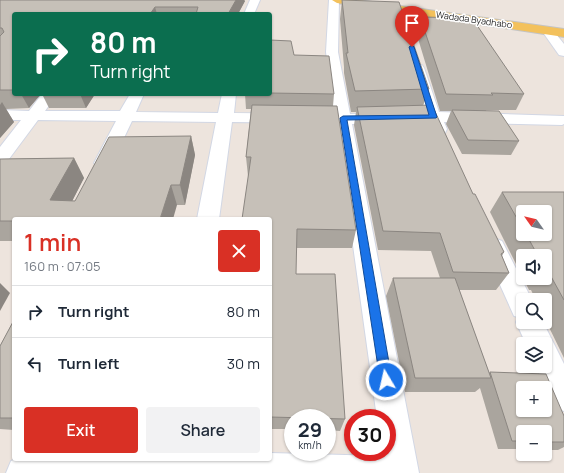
<!DOCTYPE html>
<meta charset="utf-8">
<style>
:root{--surface:#fff;--page:#f2f2f3;--text:#1f2937;--muted:#747a83;--line:#e0e1e3;--accent:#d93025}
body{margin:0;font-family:Manrope,sans-serif;background:var(--page);color:var(--text);height:100vh;display:flex;flex-direction:column;font-size:15px;white-space:nowrap}
*{box-sizing:border-box;margin:0}
p{font-size:13px;color:var(--muted)}
.icon{flex:none;width:22px;height:22px;fill:none;stroke:currentColor;stroke-width:2;stroke-linecap:round;stroke-linejoin:round}
.map{position:relative;flex:1;overflow:hidden}
.side{position:absolute;left:12px;top:217px;width:260px;height:244px;display:flex;flex-direction:column;background:var(--surface);border-radius:4px;box-shadow:0 1px 3px #0004}
.side>*{flex:none}
.banner{position:absolute;left:12px;top:12px;width:260px;height:84px;border-radius:4px;box-shadow:0 1px 3px #0004;background:#0b6e4f;color:#fff;overflow:hidden}
.needle{width:26px;rotate:304deg}
.buttons{position:absolute;left:516px;top:205px;display:grid;gap:8px}
.buttons a{display:grid;place-items:center;width:36px;height:36px;border-radius:4px;background:var(--surface);box-shadow:0 1px 3px #0004;font-size:20px}
.speed{position:absolute;left:284px;top:409px;display:flex;gap:8px;font-size:20px;font-weight:700;text-align:center}
.speed>*{display:grid;place-content:center;width:52px;height:52px;border-radius:50%;background:var(--surface);box-shadow:0 1px 3px #0004;line-height:1}
.speed small{font-size:10px;font-weight:400}
.speed .limit{border:6px solid #d22;background:#fff;color:#111}
.pin{position:absolute;display:grid;place-items:center;width:34px;height:34px;color:#fff;margin:-41px -17px;border-radius:50% 50% 50% 0;rotate:-45deg;box-shadow:0 0 4px #0007}
.pin .icon{rotate:45deg}
.me{position:absolute;width:44px;margin:-22px;rotate:351deg;stroke-linejoin:round;filter:drop-shadow(0 0 3px #0008)}
.turn{display:flex;align-items:center;gap:14px;height:84px;padding:0 12px;font-size:18px}
.turn .icon{width:52px;height:52px;stroke-width:2.5}
.turn b{display:block;font-size:28px;line-height:34px}
.round{display:grid;place-items:center;flex:none;width:42px;height:42px;border-radius:4px;background:var(--page)}
.head{display:flex;align-items:center;justify-content:space-between;height:68px;padding:0 12px}
h1{font-size:24px;font-weight:600;line-height:30px;color:var(--accent)}
.primary-button{display:flex;gap:8px;margin-top:auto;padding:8px 12px}
.primary-button a{flex:1;height:46px;border-radius:4px;background:var(--accent);color:#fff;font-size:16px;font-weight:600;line-height:46px;text-align:center}
.primary-button a+a{background:var(--page);color:var(--text)}
ul{padding:0;list-style:none}
li{display:flex;align-items:center;gap:12px;height:52px;padding:0 12px;border-top:1px solid var(--line)}
li div{flex:1}
li b{display:block;font-size:15px}
li em{font-style:normal}
.map>svg:first-child{display:block}
</style>
<div class="map">
<svg width="564" height="473" viewBox="0 0 564 473">
<rect width="100%" height="100%" fill="#ede4dd"/>
<g fill="none" stroke-linecap="round" stroke-linejoin="round">
<g stroke="#d2d7e4" stroke-width="2">
<g id="minor">
<path d="M250 0H260L254 14H244Z"/>
<path d="M329 0H339L338 52 350 114 424 113 410 68 412 65H422L424 68 439 112 564 116V124L562 125 444 122 447 129 445 133 439 134 433 133 427 122 352 124 419 473H6L11 461 16 459H270V453L383 456 382 452H387V418H377L336 123 232 122 219 219H197L216 122 132 121 112 163 109 167 103 169 97 167 94 163 116 121 38 120 6 163 0 165V147L21 120H0V110L29 111 42 94H57L45 111H120L130 94H144L136 112 218 113 222 94H236L234 113 334 114 326 52Z"/>
<path d="M548 27 552 29 564 44V56L559 55 542 31 544 29Z"/>
<path d="M494 238 502 241 532 300H523V322H543L564 364V411L553 407 536 366H545V344H526L516 322 518 317 514 316 483 247 486 241Z"/>
</g>
</g>
<g stroke="#c4c4c4" stroke-width="2">
<path id="major" d="M332 0H358L564 29V37L337 3Z"/>
</g>
<use href="#minor" fill="#fff" fill-rule="evenodd"/>
<use href="#major" fill="#f3c15c" fill-rule="evenodd"/>
</g>
<g fill="#aaa59e" fill-rule="evenodd">
<path d="M0 0H244L245 1 238 14H14V94H41L29 108 6 109 14 122 0 138Z"/>
<path d="M342 0 429 89 423 106 473 194 504 252 502 256 509 273 496 290H459L489 373 490 372 564 416V447L558 450H545V432H523V449H498L480 388 475 392H405L386 296 393 278H440L431 251 378 250 354 125 356 112H351L344 73V67L340 19Z"/>
<path d="M420 17 524 94 516 110H486V111L519 141 511 155 462 154 446 124 451 111H440L416 32Z"/>
<path d="M270 40 294 55 334 94 333 106 356 230 352 248H296V274L345 419 340 431 327 430V418H293V429H270V219L248 176 246 157 251 109H246L245 94H270Z"/>
<path d="M42 94H95L86 108H49Z"/>
<path d="M191 136 195 155 185 205H177L14 219V241H0V159L74 158 84 178 72 201H75Z"/>
<path d="M502 192H564V358L545 319V300H536L531 290H529L490 212ZM523 212 545 234H523ZM523 256H545V278H523Z"/>
<path d="M14 320V430L0 429V346Z"/>
</g>
<g fill="#8b8681">
<path d="M236 0H244L245 1 238 14H228Z"/>
<path d="M155 7 157 14H150Z"/>
<path d="M21 94H41L29 108Z"/>
<path d="M80 94H95L86 108Z"/>
<path d="M2 102 14 122 0 138V105Z"/>
<path d="M191 136 195 155 185 205 180 185Z"/>
<path d="M74 158 84 178 63 219 50 200Z"/>
<path d="M171 185 177 205 173 219H160Z"/>
<path d="M0 283 10 293 0 311Z"/>
</g>
<g fill="#c6c0b8" stroke="#8b8681" fill-rule="evenodd">
<path d="M0 0H236L228 14H196L198 7H155L150 14H14V90H0V36L4 32 2 28H0Z"/>
<path d="M342 0 399 2 429 89 355 91 346 53H348Z"/>
<path d="M420 17 472 18 524 94 491 93 493 95 446 94Z"/>
<path d="M270 40 291 41 294 55 329 56 334 94 270 93Z"/>
<path d="M252 105 337 106 356 230 297 229 296 274H335L345 419 270 417V219H242L251 157H246Z"/>
<path d="M432 105 473 194H475L504 252 501 254 509 273 453 272 440 233 383 231 357 107Z"/>
<path d="M452 110 499 111 519 141 468 140Z"/>
<path d="M191 136 180 185H171L160 219H14V221H0V159L74 158 50 200 75 201 109 137Z"/>
<path d="M502 192H564V300L548 271H546L545 269V256H538L526 234H545V212H523V229Z"/>
<path d="M393 278H455L491 378H415Z"/>
<path d="M14 320V418H0V346Z"/>
<path d="M490 372 546 374 564 416V442H545V432H523V441H512ZM523 388H545V410H523Z"/>
</g>
<path fill="#1a73e8" stroke="#114b97" d="M412 45 414 47 437 117 436 118 347 120 392 380 391 385 386 386 382 385 380 380 340 118 343 116 429 115 409 47Z"/>
<g text-anchor="middle" stroke-width="3" stroke-linejoin="round" paint-order="stroke">
<g font-size="9" fill="#2b2b2b" stroke="#fff">
<text transform="translate(474 20) rotate(8)" y="3">Wadada Byadhabo</text>
</g>
</g>
</svg>
<div class="buttons">
<a><svg class="needle" viewBox="-14 -14 28 28"><path d="M0-13l5 13h-10z" fill="#e53935"/><path d="M0 13l5-13h-10z" fill="#747a83"/></svg></a>
<a><svg class="icon" aria-label="sound" viewBox="0 0 24 24"><path d="M4 9h4l5-4v14l-5-4H4zM17 9q2 3 0 6"/></svg></a>
<a><svg class="icon" aria-label="search" viewBox="0 0 24 24"><circle cx="10" cy="10" r="6"/><path d="M15 15l6 6"/></svg></a>
<a><svg class="icon" aria-label="layers" viewBox="0 0 24 24"><path d="M12 4l9 5-9 5-9-5zM3 14l9 5 9-5"/></svg></a>
<a>+</a>
<a>−</a>
</div>
<div class="speed"><div>29<small>km/h</small></div><div class="limit">30</div></div>
<div class="pin" style="left:412px;top:47px;background:#d93025"><svg class="icon" aria-label="arrive" viewBox="0 0 24 24"><path d="M6 21V4h12l-3 4 3 4H6"/></svg></div>
<svg class="me" style="left:386px;top:380px" viewBox="-20 -20 40 40"><circle r="17" fill="#1a73e8" stroke="#fff" stroke-width="3"/><path d="M0-11L8 9 0 5-8 9z" fill="#fff"/></svg>
<div class="banner">
<div class="turn"><svg class="icon" aria-label="right" viewBox="0 0 24 24"><path d="M7 20v-9h11M14 6l5 5-5 5"/></svg><div><b>80 m</b>Turn right</div></div>
</div>
<section class="side">
<div class="head"><div><h1>1 min</h1><p>160 m · 07:05</p></div><a class="round" style="background:#d93025;color:#fff"><svg class="icon" aria-label="close" viewBox="0 0 24 24"><path d="M6 6l12 12M18 6L6 18"/></svg></a></div>
<ul>
<li><svg class="icon" aria-label="right" viewBox="0 0 24 24"><path d="M7 20v-9h11M14 6l5 5-5 5"/></svg><div><b>Turn right</b></div><em>80 m</em></li>
<li><svg class="icon" aria-label="left" viewBox="0 0 24 24"><path d="M17 20v-9H6M10 6l-5 5 5 5"/></svg><div><b>Turn left</b></div><em>30 m</em></li>
</ul>
<div class="primary-button"><a>Exit</a><a>Share</a></div>
</section>
</div>
